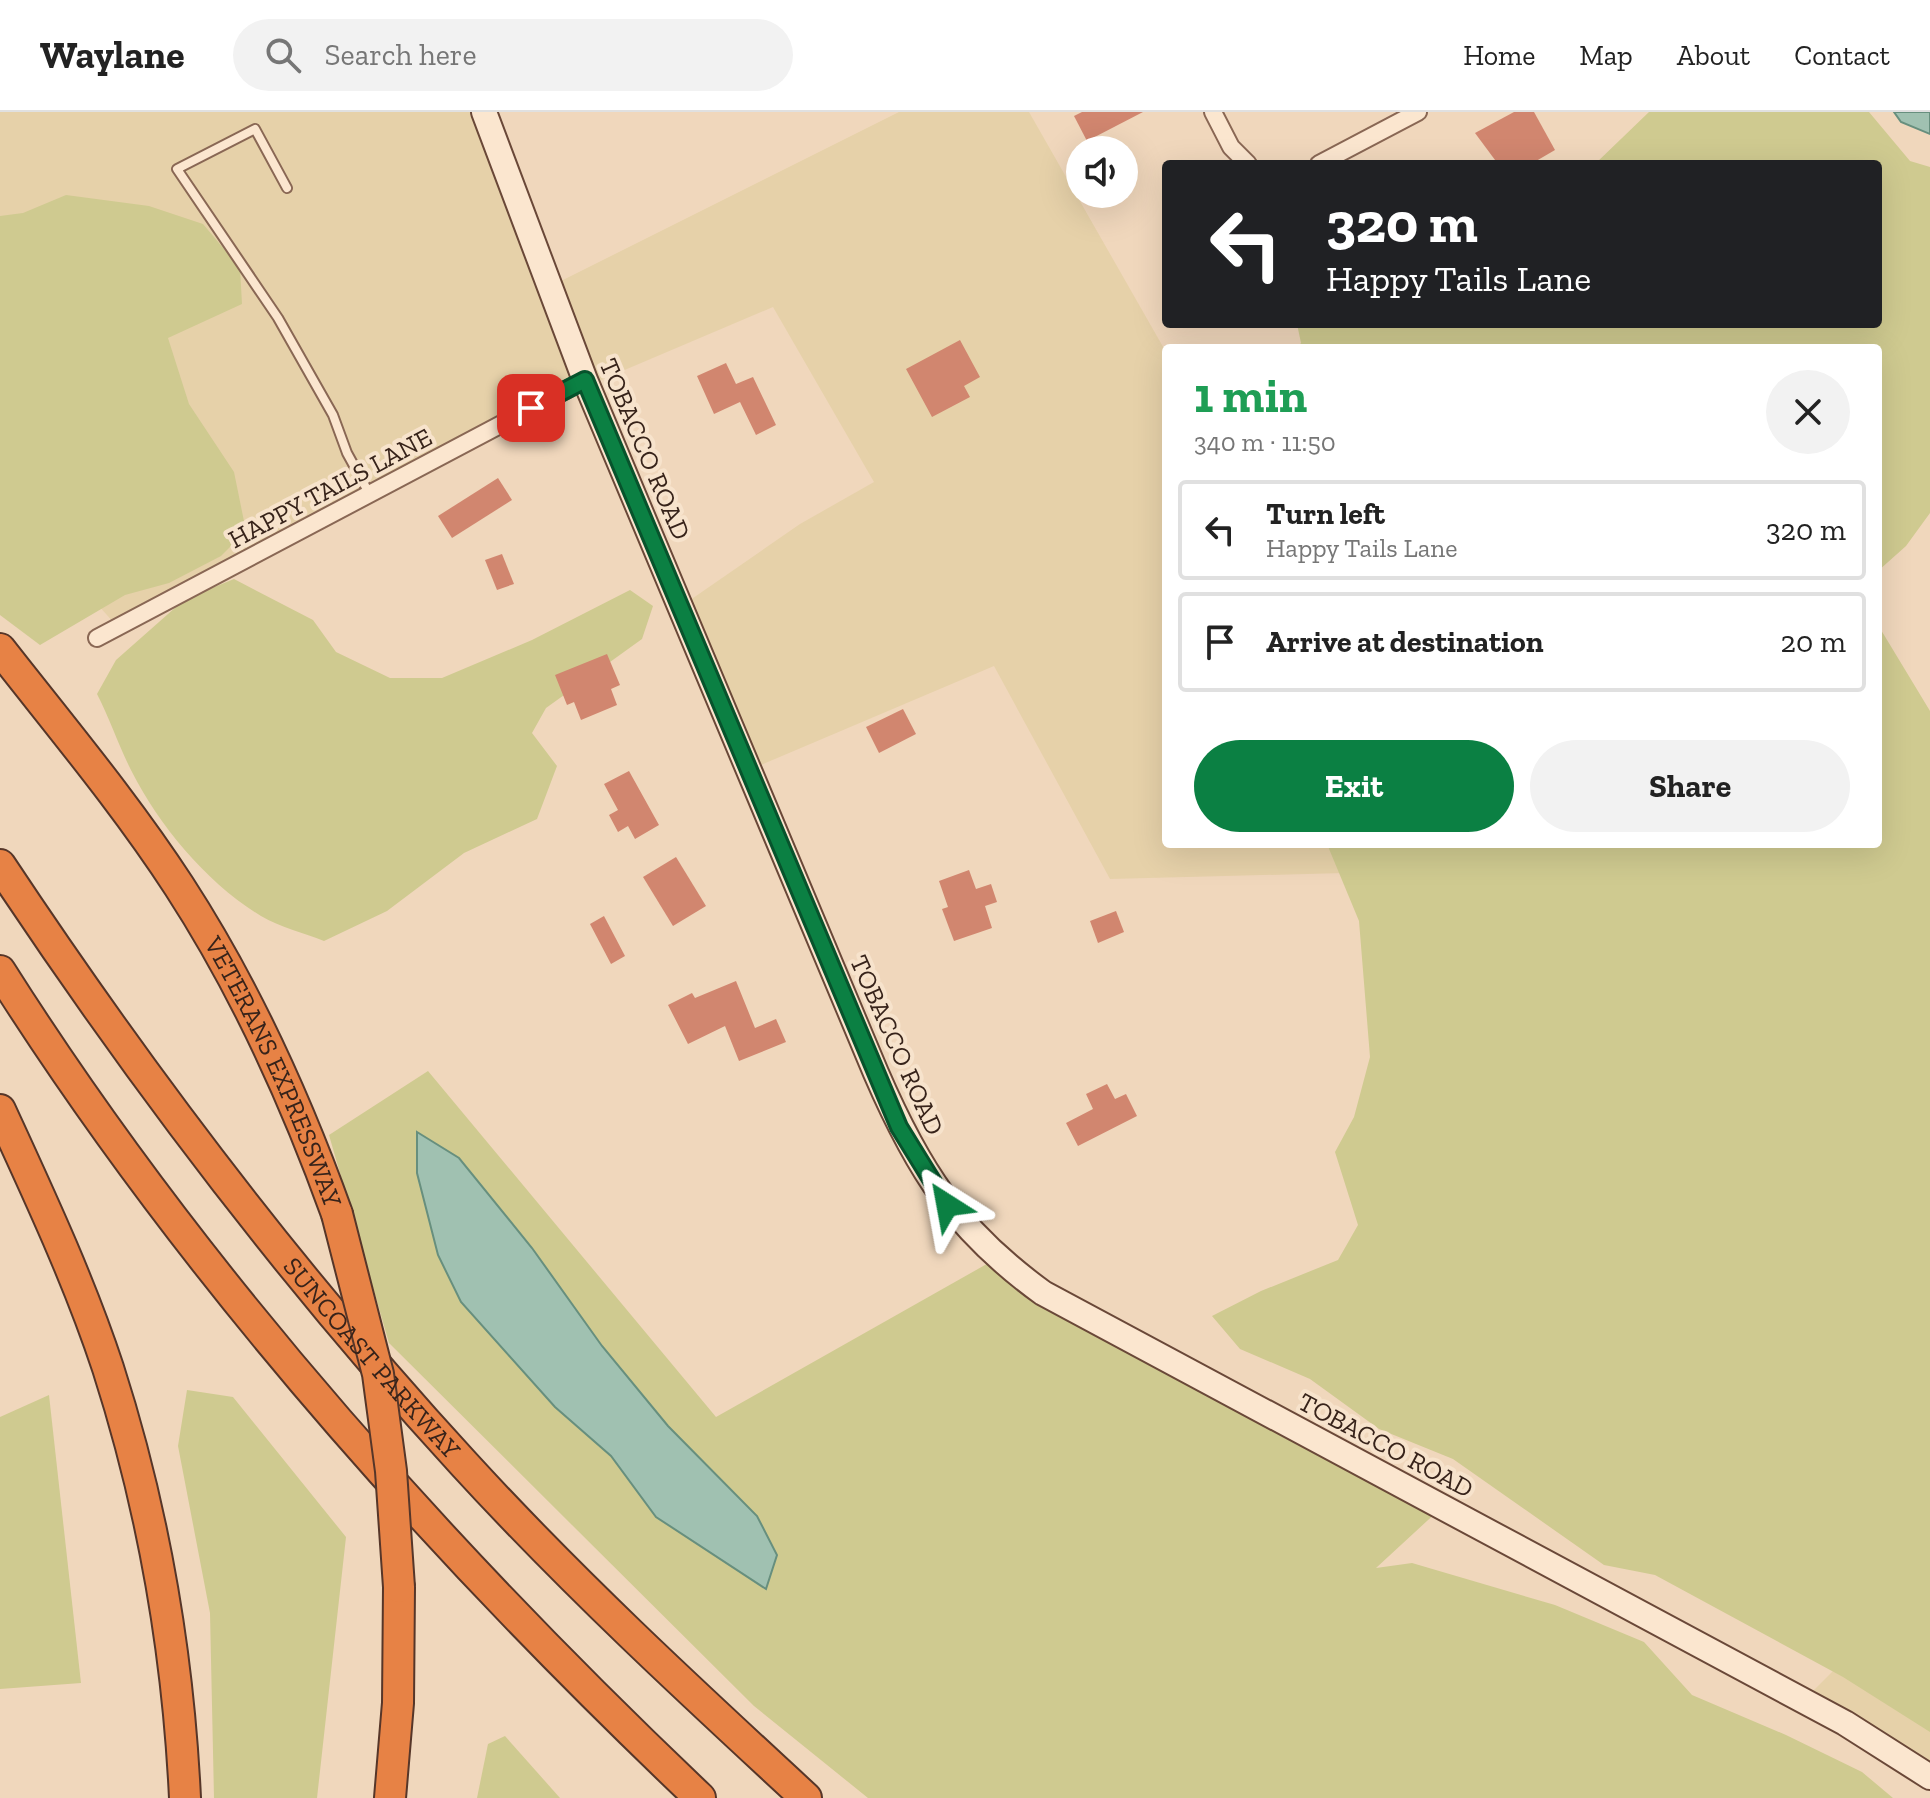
<!DOCTYPE html>
<meta charset="utf-8">
<style>
:root{--surface:#fff;--page:#f2f2f2;--text:#222;--muted:#767676;--line:#e0e0e0;--accent:#0b8043}
body{margin:0;font-family:"Zilla Slab",serif;background:var(--page);color:var(--text);height:100vh;display:flex;flex-direction:column;font-size:30px;white-space:nowrap}
*{box-sizing:border-box;margin:0}
p{font-size:26px;color:var(--muted)}
.icon{flex:none;width:44px;height:44px;fill:none;stroke:currentColor;stroke-width:2;stroke-linecap:round;stroke-linejoin:round}
.map{position:relative;flex:1;overflow:hidden}
.panel{position:absolute;left:1162px;top:232px;width:720px;height:504px;display:flex;flex-direction:column;background:var(--surface);border-radius:8px;box-shadow:0 8px 32px #0002}
.panel>*{flex:none}
.guide{position:absolute;left:1162px;top:48px;width:720px;height:168px;border-radius:8px;box-shadow:0 8px 32px #0002;background:#202124;color:#fff;overflow:hidden}
.buttons{position:absolute;left:1066px;top:24px;display:grid;gap:16px}
.buttons a{display:grid;place-items:center;width:72px;height:72px;border-radius:50%;background:var(--surface);box-shadow:0 8px 32px #0002;font-size:40px}
.pin{position:absolute;display:grid;place-items:center;width:68px;height:68px;color:#fff;margin:-34px;border-radius:16px;box-shadow:0 4px 12px #0006}
.me{position:absolute;width:88px;margin:-44px;rotate:326deg;stroke-linejoin:round;filter:drop-shadow(0 0 6px #0008)}
.turn{display:flex;align-items:center;gap:28px;height:168px;padding:0 32px;font-size:36px}
.turn .icon{width:104px;height:104px;stroke-width:2.5}
.turn b{display:block;font-size:56px;line-height:68px}
.round{display:grid;place-items:center;flex:none;width:84px;height:84px;border-radius:42px;background:var(--page)}
.head{display:flex;align-items:center;justify-content:space-between;height:136px;padding:0 32px}
h1{font-size:48px;font-weight:700;line-height:60px;color:#1e9e55}
.action{display:flex;gap:16px;margin-top:auto;padding:16px 32px}
.action a{flex:1;height:92px;border-radius:48px;background:var(--accent);color:#fff;font-size:32px;font-weight:700;line-height:92px;text-align:center}
.action a+a{background:var(--page);color:var(--text)}
ul{padding:0;list-style:none}
li{display:flex;align-items:center;gap:24px;height:100px;margin:0 16px 12px;padding:0 16px;border:4px solid var(--line);border-radius:8px}
li div{flex:1}
li b{display:block;font-size:30px}
li em{font-style:normal}
header{display:flex;align-items:center;gap:48px;box-sizing:border-box;height:112px;padding:0 40px;background:var(--surface);border-bottom:2px solid var(--line)}
header strong{font-size:38px}
nav{display:flex;gap:44px;margin-inline-start:auto;font-size:28px}
.search{width:560px;height:72px;background:var(--page);display:flex;align-items:center;gap:20px;box-sizing:border-box;padding:0 28px;border-radius:44px;color:var(--muted);font-size:30px}
.map>svg:first-child{display:block}
</style>
<header>
<strong>Waylane</strong>
<div class="search"><svg class="icon" aria-label="search" viewBox="0 0 24 24"><circle cx="10" cy="10" r="6"/><path d="M15 15l6 6"/></svg>Search here</div>
<nav><a>Home</a><a>Map</a><a>About</a><a>Contact</a></nav>
</header>
<div class="map">
<svg width="1930" height="1686" viewBox="0 0 1930 1686">
<rect width="100%" height="100%" fill="#f0d7bc"/>
<g fill="#e6d1a9">
<path d="M0 0H482L555 172 899 0H1029L1166 240V732H1414L1421 759 1110 767 994 554 749 658 683 493 800 412 874 370 773 195 594 271 124 522 0 384Z"/>
<path d="M1930 1462V1659L1811 1581Z"/>
</g>
<g fill="#cfca90">
<path d="M1649 0H1869L1910 49 1930 55V401L1906 434 1878 459V236H1297L1301 231 1297 212H1878V52H1595Z"/>
<path d="M66 83 149 94 203 112 240 156 242 192 168 226 189 292 234 360 246 419 221 444 169 471 125 483 40 533 0 503V104L23 101Z"/>
<path d="M234 467 313 508 336 540 390 566H442L532 528 630 478 653 494 642 527 546 596 532 621 557 654 537 707 464 741 387 799 324 829C304 821 280 815 261 804 208 772 160 715 132 660 119 635 110 607 97 582L116 548 185 487Z"/>
<path d="M1878 513 1930 599V1620L1843 1565 1655 1463 1604 1453 1453 1347 1379 1317 1310 1267 1240 1237 1212 1204 1261 1179 1338 1148 1358 1113 1335 1040 1354 1005 1370 945 1359 809 1327 732H1878Z"/>
<path d="M428 959 716 1305 1008 1140 1066 1188 1440 1397 1376 1456 1412 1451 1555 1493 1644 1530 1692 1583 1786 1623 1862 1660 1893 1686H868L754 1594 389 1231 329 1023Z"/>
<path d="M187 1278 233 1285 346 1425 317 1686H214L210 1501 178 1334Z"/>
<path d="M49 1283 81 1571 0 1577V1305Z"/>
<path d="M505 1624 560 1686H477L488 1632Z"/>
</g>
<g fill="#a0c1b1" stroke="#678f7e" stroke-width="2">
<path d="M1894 0H1930V22L1901 10Z"/>
<path d="M417 1020 459 1046 532 1136 602 1234 668 1314 757 1404 777 1443 766 1477 656 1405 611 1344 555 1295 461 1190 438 1143 417 1061Z"/>
</g>
<g fill="#d1866f">
<path d="M1082 0H1143L1087 29 1074 4Z"/>
<path d="M1514 0H1534L1555 38 1531 52H1498L1475 21Z"/>
<path d="M960 228 980 265 964 274 970 285 932 305 906 257Z"/>
<path d="M726 251 736 272 753 265 776 313 756 323 740 290 714 302 697 264Z"/>
<path d="M498 366 512 388 452 426 438 404Z"/>
<path d="M502 442 514 472 497 478 485 448Z"/>
<path d="M607 542 620 573 611 577 617 593 581 608 574 590 567 593 555 563Z"/>
<path d="M903 597 916 622 879 641 866 615Z"/>
<path d="M629 659 659 713 635 727 628 714 618 720 609 703 618 698 604 672Z"/>
<path d="M676 745 706 794 673 814 643 765Z"/>
<path d="M969 758 976 777 991 772 997 790 985 794 992 816 954 829 942 797 948 795 939 769Z"/>
<path d="M1116 799 1124 820 1098 831 1090 809Z"/>
<path d="M604 804 625 844 611 852 590 812Z"/>
<path d="M736 869 755 916 776 907 786 930 739 949 725 914 688 932 668 893 692 881 695 886Z"/>
<path d="M1107 972 1115 987 1126 982 1137 1004 1078 1034 1066 1011 1093 997 1086 982Z"/>
</g>
<g fill="none" stroke-linecap="round" stroke-linejoin="round">
<g stroke="#896754" stroke-width="12">
<path id="lane" d="M287 76 255 17 177 57 278 206 333 303 347 341 369 381"/>
</g>
<g stroke="#896754" stroke-width="20">
<g id="street">
<path d="M1213 0 1231 35 1248 52"/>
<path d="M1319 52 1418 0"/>
<path d="M97 526 585 268"/>
</g>
</g>
<g stroke="#6a4838" stroke-width="28">
<path id="secondary" d="M484 0 585 268 876 961C918 1058 956 1118 1043 1181L1845 1611 1930 1665"/>
</g>
<g stroke="#563629" stroke-width="34">
<g id="highway">
<path id="s1" d="M0 537C61 615 125 691 179 774 246 877 296 988 337 1102"/>
<path id="s2" d="M0 753C140 964 292 1165 464 1352 571 1469 689 1578 806 1686"/>
<path d="M0 859C191 1161 441 1440 700 1686"/>
<path d="M0 998C39 1083 79 1168 108 1256 153 1396 178 1539 185 1686"/>
<path d="M390 1686 398 1591 399 1475"/>
</g>
</g>
<use href="#lane" stroke="#fbe6cf" stroke-width="8"/>
<use href="#street" stroke="#fbe6cf" stroke-width="16"/>
<use href="#secondary" stroke="#fbe6cf" stroke-width="24"/>
<use href="#highway" stroke="#e78245" stroke-width="30"/>
<g stroke="#563629" stroke-width="34" stroke-linecap="butt">
<path id="highway-bridge" d="M337 1102 378 1262 391 1359 399 1475"/>
</g>
<use href="#highway-bridge" stroke="#e78245" stroke-width="30"/>
</g>
<g fill="none" stroke-linecap="round" stroke-linejoin="round">
<g stroke="#07532c" stroke-width="20">
<path id="route" d="M531 296 585 268 899 1015 947 1093"/>
</g>
<use href="#route" stroke="#0b8043" stroke-width="14"/>
</g>
<g text-anchor="middle" stroke-width="8" stroke-linejoin="round" paint-order="stroke">
<g font-size="26" fill="#37231a" stroke="#f7e3cc">
<text transform="translate(645 337) rotate(67)" y="9">TOBACCO ROAD</text>
<text transform="translate(330 376) rotate(-28)" y="9">HAPPY TAILS LANE</text>
<text transform="translate(897 933) rotate(66)" y="9">TOBACCO ROAD</text>
<text dy="9" stroke="none"><textPath href="#s1" startOffset="506">VETERANS EXPRESSWAY</textPath></text>
<text dy="9" stroke="none"><textPath href="#s2" startOffset="618">SUNCOAST PARKWAY</textPath></text>
<text transform="translate(1386 1333) rotate(28)" y="9">TOBACCO ROAD</text>
</g>
</g>
</svg>
<div class="buttons">
<a><svg class="icon" aria-label="sound" viewBox="0 0 24 24"><path d="M4 9h4l5-4v14l-5-4H4zM17 9q2 3 0 6"/></svg></a>
</div>
<div class="pin" style="left:531px;top:296px;background:#d93025"><svg class="icon" aria-label="arrive" viewBox="0 0 24 24"><path d="M6 21V4h12l-3 4 3 4H6"/></svg></div>
<svg class="me" style="left:947px;top:1093px" viewBox="-20 -20 40 40"><path d="M0-17L14 15 0 8-14 15z" fill="#0b8043" stroke="#fff" stroke-width="4"/></svg>
<div class="guide">
<div class="turn"><svg class="icon" aria-label="left" viewBox="0 0 24 24"><path d="M17 20v-9H6M10 6l-5 5 5 5"/></svg><div><b>320 m</b>Happy Tails Lane</div></div>
</div>
<section class="panel">
<div class="head"><div><h1>1 min</h1><p>340 m · 11:50</p></div><a class="round"><svg class="icon" aria-label="close" viewBox="0 0 24 24"><path d="M6 6l12 12M18 6L6 18"/></svg></a></div>
<ul>
<li><svg class="icon" aria-label="left" viewBox="0 0 24 24"><path d="M17 20v-9H6M10 6l-5 5 5 5"/></svg><div><b>Turn left</b><p>Happy Tails Lane</p></div><em>320 m</em></li>
<li><svg class="icon" aria-label="arrive" viewBox="0 0 24 24"><path d="M6 21V4h12l-3 4 3 4H6"/></svg><div><b>Arrive at destination</b></div><em>20 m</em></li>
</ul>
<div class="action"><a>Exit</a><a>Share</a></div>
</section>
</div>
